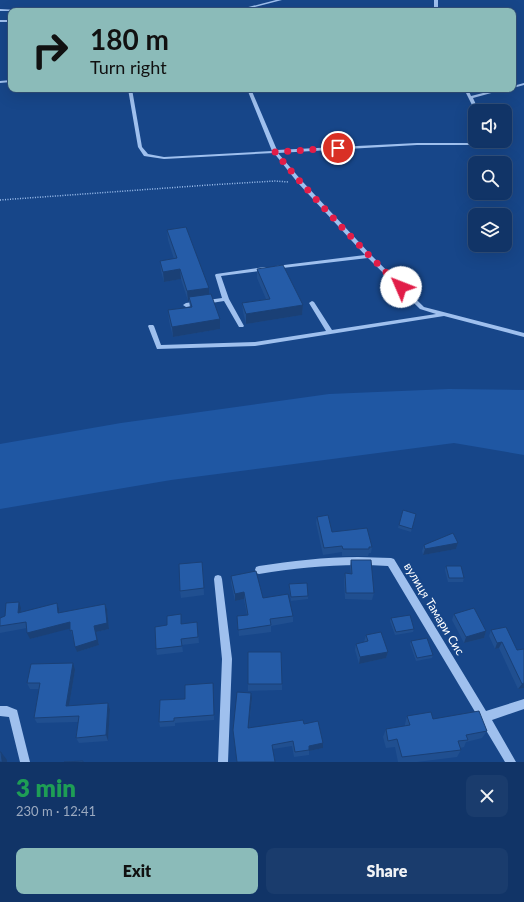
<!DOCTYPE html>
<meta charset="utf-8">
<style>
:root{--surface:#113467;--page:#1a3c6d;--text:#f1f3f6;--muted:#9caac0;--line:#304f7b;--accent:#8bbbb9}
body{margin:0;font-family:Lato,sans-serif;background:var(--page);color:var(--text);height:100vh;display:flex;flex-direction:column;font-size:15px;white-space:nowrap}
*{box-sizing:border-box;margin:0}
p{font-size:13px;color:var(--muted)}
.icon{flex:none;width:22px;height:22px;fill:none;stroke:currentColor;stroke-width:2;stroke-linecap:round;stroke-linejoin:round}
.map{position:relative;height:762px;overflow:hidden}
.sheet{display:flex;flex-direction:column;background:var(--surface);flex:1}
.sheet>*{flex:none}
.banner{position:absolute;left:8px;top:8px;width:508px;height:84px;border-radius:8px;box-shadow:0 4px 16px #0002,0 0 0 1px var(--line);background:#8bbbb9;color:#111;overflow:hidden}
.tools{position:absolute;left:468px;top:104px;display:grid;gap:8px}
.tools a{display:grid;place-items:center;width:44px;height:44px;border-radius:8px;background:var(--surface);box-shadow:0 4px 16px #0002,0 0 0 1px var(--line);font-size:20px}
.pin{position:absolute;display:grid;place-items:center;width:34px;height:34px;color:#fff;margin:-17px;border:2px solid #fff;border-radius:50%;box-shadow:0 1px 4px #0007}
.me{position:absolute;width:44px;margin:-22px;rotate:314deg;stroke-linejoin:round;filter:drop-shadow(0 0 3px #0008)}
.turn{display:flex;align-items:center;gap:14px;height:84px;padding:0 16px;font-size:18px}
.turn .icon{width:52px;height:52px;stroke-width:2.5}
.turn b{display:block;font-size:28px;line-height:34px}
.round{display:grid;place-items:center;flex:none;width:42px;height:42px;border-radius:8px;background:var(--page)}
.head{display:flex;align-items:center;justify-content:space-between;height:68px;padding:0 16px}
h1{font-size:24px;font-weight:800;line-height:30px;color:#1e9e55}
.button{display:flex;gap:8px;margin-top:auto;padding:8px 16px}
.button a{flex:1;height:46px;border-radius:8px;background:var(--accent);color:#111;font-size:16px;font-weight:800;line-height:46px;text-align:center}
.button a+a{background:var(--page);color:var(--text)}
.map>svg:first-child{display:block}
</style>
<div class="map">
<svg width="524" height="762" viewBox="0 0 524 762">
<rect width="100%" height="100%" fill="#174689"/>
<path fill="#1f57a3" d="M449 389 524 390V455L454 443 171 480 0 509V444L121 423 329 394Z"/>
<g fill="none" stroke-linecap="round" stroke-linejoin="round">
<path stroke="#9fc0ee" stroke-width="1.5" stroke-dasharray="1 1.5" stroke-linecap="butt" d="M0 200 209 185 275 181 289 182"/>
<g fill="#9fc0ee" fill-rule="evenodd">
<path d="M276 0H282L239 11H233Z"/>
<rect x="434" y="0" width="4" height="11"/>
<path d="M0 9 19 10 21 11H0Z"/>
<rect x="0" y="20" width="11" height="2"/>
<path d="M11 80V82L0 83V81Z"/>
<path d="M524 83V85L513 88V86Z"/>
<path d="M128 89H132L142 147 148 154 164 157 272 151 247 89H251L277 150 417 143H479L480 141H484L482 145H417L278 153 302 181 371 255 424 307 524 333V337L444 316 255 346 157 349 148 326 149 325H153L154 326 161 345 255 342 326 331 309 303 312 301 314 302 332 330 436 314 420 309 368 258 274 269 273 268 276 266 365 255 298 183 274 153 164 159 144 156 138 147Z"/>
<path d="M464 89H468L471 96 499 89H506L473 98 479 111H475Z"/>
<path d="M265 267 267 268V270L221 276 229 299 244 326 243 327H239L224 301 186 307 183 305 186 303 222 298 215 275 216 274Z"/>
<path d="M358 557 391 558 394 559 486 711 524 699V709L492 720 516 762H505L388 566C345 563 302 567 259 574L256 573 255 570 256 567 259 566C292 561 324 557 358 557Z"/>
<path d="M218 575 221 576 222 579 232 659 228 762H218L222 659 214 579 215 576Z"/>
<path d="M0 706H7L17 710 30 762H20L9 717 0 716Z"/>
</g>
</g>
<g fill="#204f90">
<path d="M167 230 209 294 220 319V329L173 337 169 321 168 310 190 307 189 301H188L181 279 164 282 161 271 160 261 174 259 168 240Z"/>
<path d="M257 269 303 305 302 315 246 324 243 312 242 303 266 299 257 278Z"/>
<path d="M403 510 416 514 411 532 398 528Z"/>
<path d="M317 517 332 532 372 547 371 553H369L368 556H342V552L323 555 316 523Z"/>
<path d="M458 543 456 549 423 555 422 551 424 545Z"/>
<path d="M351 560 374 593 372 600 345 599 344 580 345 573 351 574 350 567Z"/>
<path d="M446 566 464 578 463 582H448L445 570Z"/>
<path d="M203 568 204 595 181 598 180 591Z"/>
<path d="M231 576 263 598 293 616V622L271 626V632L239 636 237 616 247 615 244 599 235 601 231 583Z"/>
<path d="M289 584 308 596V599L291 601 289 588Z"/>
<path d="M105 604 107 609 109 629 96 632 99 645 77 652 70 628 30 639 27 628 0 633V618L5 616 21 608V612L59 609 60 613Z"/>
<path d="M454 614 486 631 484 638 464 643 452 620Z"/>
<path d="M391 618 414 629 413 632 395 635 390 621Z"/>
<path d="M197 622 199 643 182 645 183 652 157 655 156 649 182 624Z"/>
<path d="M491 630 517 650 524 649V688L518 689 499 648 495 649 489 636Z"/>
<path d="M366 635 388 652 386 658 359 664 355 650 356 644 364 642Z"/>
<path d="M411 641 433 655 432 658 416 661 410 644Z"/>
<path d="M248 652 282 684V690L248 691Z"/>
<path d="M75 670 69 706 108 703 110 709 108 741 79 743 76 738 78 722 37 723 34 718 39 689H30L27 683Z"/>
<path d="M214 688V720L175 723V726L160 727 159 722 185 699Z"/>
<path d="M252 698 249 728 304 724 323 743V748L309 751V755L294 757 292 746 273 749 237 762Z"/>
<path d="M407 716 433 719 487 731 482 738 466 742 464 747 460 748 461 750 457 757 417 762H398L395 747 386 748 383 737 386 729 405 726V724Z"/>
</g>
<g fill="#1a4076">
<path d="M180 269 181 279 164 282 163 272Z"/>
<path d="M209 288V298L189 297V301H188L187 291Z"/>
<path d="M303 305 302 315 246 324V314Z"/>
<path d="M220 319V329L173 337 172 327Z"/>
<path d="M458 543 456 549 423 555 425 549Z"/>
<path d="M244 592V599L235 601V594Z"/>
<path d="M19 602 21 608 20 619 18 613Z"/>
<path d="M57 603 59 609 60 619 58 613Z"/>
<path d="M105 604 107 609 109 629 96 632 99 645 77 652 75 647Z"/>
<path d="M70 622 72 628 30 639 27 633Z"/>
<path d="M486 631 484 638 464 643 466 637Z"/>
<path d="M502 642 499 648 495 649 497 643Z"/>
<path d="M388 652 386 658 359 664 360 657Z"/>
<path d="M73 663 75 670 68 712 66 706Z"/>
<path d="M213 683 214 688V720V715Z"/>
<path d="M524 683V688L518 689 522 684Z"/>
<path d="M251 693 252 698 248 733V728Z"/>
<path d="M108 703 110 709 108 741 106 735Z"/>
<path d="M323 743V748L309 751V746Z"/>
<path d="M1 752 7 760V762H2Z"/>
</g>
<g fill="#255ca8" stroke="#1a4076">
<path d="M186 227 209 288 187 291 180 269 163 272 160 261 177 258 167 230Z"/>
<path d="M283 265 303 305 246 314 242 303 270 299 257 269Z"/>
<path d="M211 294 220 319 172 327 168 310 192 307 189 297Z"/>
<path d="M403 510 416 514 412 529 399 525Z"/>
<path d="M328 515 332 532 367 528 372 547H369V549H343L342 546 324 548 317 517Z"/>
<path d="M453 533 458 543 425 549 424 545Z"/>
<path d="M351 560H371L374 593H346L345 573 352 574Z"/>
<path d="M202 562 204 588 180 591 179 564Z"/>
<path d="M446 566H461L464 578H449Z"/>
<path d="M256 571 263 598 288 594 293 616 270 619 271 625 238 630 237 616 248 615 244 592 235 594 231 576Z"/>
<path d="M307 583 308 596 291 597 289 584Z"/>
<path d="M19 602 18 613 57 603 58 613 105 604 107 623 94 626 97 640 75 647 72 630 70 631V622L27 633 26 622 0 626V618L5 616 6 603Z"/>
<path d="M474 608 486 631 466 637 454 614Z"/>
<path d="M181 614V624L197 622 198 637 181 639 182 646 156 649 155 627 167 625V616Z"/>
<path d="M410 615 414 629 396 632 391 618Z"/>
<path d="M506 627 517 650 524 649V683L522 684 502 642 497 643 491 630Z"/>
<path d="M381 632 388 652 360 657 356 644 368 641 366 635Z"/>
<path d="M427 638 433 655 417 658 411 641Z"/>
<path d="M248 652H281L282 684H248Z"/>
<path d="M73 663 66 706 108 703 106 735 76 738 79 716 34 718 40 683H27L31 664Z"/>
<path d="M213 683 214 715 174 718V721L159 722 160 700 185 699V685Z"/>
<path d="M237 692 251 693 248 728 303 720 304 724 318 721 323 743 309 746V750L295 752 293 741 272 745 275 762H237L233 730Z"/>
<path d="M479 711 487 731 466 735 468 740 458 741 461 750 402 757 397 739 388 741 386 729 410 725 407 716 431 712 433 719Z"/>
<path d="M0 752H1L2 762H0Z"/>
<path d="M83 761V762H64Z"/>
</g>
<g fill="none" stroke-linecap="round" stroke-linejoin="round">
<path stroke="#e11d48" stroke-width="7" stroke-dasharray="0 12.6" d="M338 148 275 152C314 199 357 244 401 287"/>
</g>
<g text-anchor="middle" stroke-width="4" stroke-linejoin="round" paint-order="stroke">
<g font-size="12" fill="#fff" stroke="#174689">
<text transform="translate(434 609) rotate(59)" y="4">вулиця Тамари Сис</text>
</g>
</g>
</svg>
<div class="tools">
<a><svg class="icon" aria-label="sound" viewBox="0 0 24 24"><path d="M4 9h4l5-4v14l-5-4H4zM17 9q2 3 0 6"/></svg></a>
<a><svg class="icon" aria-label="search" viewBox="0 0 24 24"><circle cx="10" cy="10" r="6"/><path d="M15 15l6 6"/></svg></a>
<a><svg class="icon" aria-label="layers" viewBox="0 0 24 24"><path d="M12 4l9 5-9 5-9-5zM3 14l9 5 9-5"/></svg></a>
</div>
<div class="pin" style="left:338px;top:148px;background:#d93025"><svg class="icon" aria-label="arrive" viewBox="0 0 24 24"><path d="M6 21V4h12l-3 4 3 4H6"/></svg></div>
<svg class="me" style="left:401px;top:287px" viewBox="-20 -20 40 40"><circle r="19" fill="#fff"/><path d="M0-13L10 11 0 6-10 11z" fill="#e11d48"/></svg>
<div class="banner">
<div class="turn"><svg class="icon" aria-label="right" viewBox="0 0 24 24"><path d="M7 20v-9h11M14 6l5 5-5 5"/></svg><div><b>180 m</b>Turn right</div></div>
</div>
</div>
<section class="sheet">
<div class="head"><div><h1>3 min</h1><p>230 m · 12:41</p></div><a class="round"><svg class="icon" aria-label="close" viewBox="0 0 24 24"><path d="M6 6l12 12M18 6L6 18"/></svg></a></div>
<div class="button"><a>Exit</a><a>Share</a></div>
</section>
